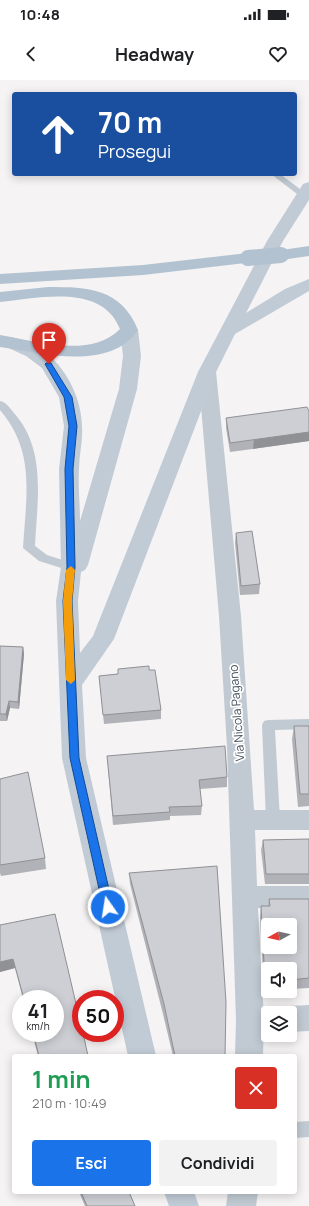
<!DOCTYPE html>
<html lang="it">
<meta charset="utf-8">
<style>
:root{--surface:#fff;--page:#f2f2f2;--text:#202124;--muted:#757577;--accent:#1a73e8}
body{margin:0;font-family:Manrope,sans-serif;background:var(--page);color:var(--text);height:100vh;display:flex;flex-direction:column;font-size:15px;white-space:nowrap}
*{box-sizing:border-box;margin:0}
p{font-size:13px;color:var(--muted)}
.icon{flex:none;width:22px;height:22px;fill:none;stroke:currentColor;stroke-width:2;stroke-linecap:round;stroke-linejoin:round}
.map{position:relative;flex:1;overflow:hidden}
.side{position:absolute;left:12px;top:974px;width:285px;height:140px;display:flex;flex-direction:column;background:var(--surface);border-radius:4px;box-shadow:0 2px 10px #0003}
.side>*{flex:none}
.guide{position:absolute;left:12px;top:12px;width:285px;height:84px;border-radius:4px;box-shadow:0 2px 10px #0003;background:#1a4fa0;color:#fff;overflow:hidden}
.needle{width:26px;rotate:262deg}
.buttons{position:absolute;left:261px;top:838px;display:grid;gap:8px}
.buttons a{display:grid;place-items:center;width:36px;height:36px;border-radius:4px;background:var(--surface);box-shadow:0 2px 10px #0003;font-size:20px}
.speed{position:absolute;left:12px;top:910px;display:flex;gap:8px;font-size:20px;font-weight:700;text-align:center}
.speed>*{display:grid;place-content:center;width:52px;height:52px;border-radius:50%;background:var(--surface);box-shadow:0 2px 10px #0003;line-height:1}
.speed small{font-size:10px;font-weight:400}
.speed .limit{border:6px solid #d22;background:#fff;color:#111}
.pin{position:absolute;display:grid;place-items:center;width:34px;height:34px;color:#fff;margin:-41px -17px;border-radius:50% 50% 50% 0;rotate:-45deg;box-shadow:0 0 4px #0007}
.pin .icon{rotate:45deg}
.me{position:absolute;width:44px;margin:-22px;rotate:347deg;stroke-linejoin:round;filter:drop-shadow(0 0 3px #0008)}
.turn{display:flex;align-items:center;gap:14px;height:84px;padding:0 20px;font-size:18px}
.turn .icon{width:52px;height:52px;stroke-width:2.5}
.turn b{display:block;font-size:28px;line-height:34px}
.round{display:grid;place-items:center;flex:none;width:42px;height:42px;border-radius:4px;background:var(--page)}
.head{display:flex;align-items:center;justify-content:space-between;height:68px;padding:0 20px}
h1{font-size:24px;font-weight:700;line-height:30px;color:#1e9e55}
.primary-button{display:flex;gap:8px;margin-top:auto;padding:8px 20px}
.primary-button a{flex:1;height:46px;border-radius:4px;background:var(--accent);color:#fff;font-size:16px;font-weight:700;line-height:46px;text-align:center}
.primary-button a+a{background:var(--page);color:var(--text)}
.status{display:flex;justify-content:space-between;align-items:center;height:28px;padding:0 20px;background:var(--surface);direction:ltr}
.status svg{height:11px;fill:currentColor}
header{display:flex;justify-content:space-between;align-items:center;height:52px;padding:0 20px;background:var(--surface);font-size:18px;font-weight:700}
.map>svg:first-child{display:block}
</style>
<div class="status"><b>10:48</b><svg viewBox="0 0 49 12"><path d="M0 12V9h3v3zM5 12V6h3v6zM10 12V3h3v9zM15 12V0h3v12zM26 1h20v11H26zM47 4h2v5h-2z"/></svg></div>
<header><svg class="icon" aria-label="back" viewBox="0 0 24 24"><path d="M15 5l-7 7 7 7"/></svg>Headway<svg class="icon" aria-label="heart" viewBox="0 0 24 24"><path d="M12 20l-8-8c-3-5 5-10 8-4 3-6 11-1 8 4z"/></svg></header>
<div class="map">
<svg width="309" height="1126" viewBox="0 0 309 1126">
<rect width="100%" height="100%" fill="#f5f3f3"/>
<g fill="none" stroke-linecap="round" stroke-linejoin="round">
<g fill="#c1cad2" fill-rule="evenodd">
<path d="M271 94H280L308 115 307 117H301Z"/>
<path d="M0 321C6 322 10 328 14 333 47 370 37 421 35 466L47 475 75 484 77 487 75 490 71 491 39 481 23 468C26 417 36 372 0 330Z"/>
<path d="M309 639V649L275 650 280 740 278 744 273 746 268 744 266 740 262 645 264 641 268 640Z"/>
<path d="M309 1041V1057L295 1058V1042Z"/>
</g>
<g fill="#c1cad2" fill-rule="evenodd">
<path d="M207 286 213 288 216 292 241 536 254 730H309V750H255L257 806H309V828H258L264 940 263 976H235L236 940 227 667 219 536 198 292 201 288Z"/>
<path d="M309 925V951L290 952V933H279L280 930 290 926Z"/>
<path d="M228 1112H258L256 1126H226Z"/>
</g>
<g fill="#c1cbd6" fill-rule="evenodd">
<path d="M309 102V120L283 161 246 233 285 209 309 199V211L235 254 216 292 114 559 82 605 86 678 156 976H128L62 678 56 521 61 487 59 389 64 346 59 317 42 288 26 276 4 266 1 262 4 258C15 255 25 262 35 267 63 279 82 317 82 347 83 361 79 375 79 389 78 407 80 424 80 441L119 309 123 276 120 250 123 246 129 245 135 246 138 250 141 276 137 309 88 485 85 490 81 492 78 521 80 573 93 556 198 292 267 161 303 104Z"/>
<path d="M164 1112H194L199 1126H169Z"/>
</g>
<g fill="#b3c2d1" fill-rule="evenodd">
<path d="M309 166V176L281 180 275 179 273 175 275 171Z"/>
<path d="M248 173 254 174 256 178 254 182 143 195 0 204V194L143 185Z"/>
<path d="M48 207C88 207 121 208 138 250 110 292 41 273 0 267V255C37 261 90 279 120 249 102 203 39 218 0 222V212Z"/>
</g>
<path stroke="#b3c2d1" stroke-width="16" d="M248 178 281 175"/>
</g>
<g fill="#b0b2b7">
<path d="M309 331V361L230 372 226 348V338Z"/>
<path d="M236 453 260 504 259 514 240 515 235 463Z"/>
<path d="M0 566 23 567 24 574 19 629 10 628 7 641H0Z"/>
<path d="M149 590 161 630V639L104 644 99 596Z"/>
<path d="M294 646H309V726L298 727 292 659Z"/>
<path d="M107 676 227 697V707L200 709 202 726 201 735 170 736V740L113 745Z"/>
<path d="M0 699 45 778 46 789 1 796 0 793Z"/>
<path d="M309 759V804H265L261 770 263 760Z"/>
<path d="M129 793 225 976H173L163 934 130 804Z"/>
<path d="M269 819H309V908L290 909V889H268V911H264L260 836 261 826H268Z"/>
<path d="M55 834 81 945V953H83L88 976H38L32 953H55V919H23L15 888 0 892V845Z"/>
<path d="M79 1112H129L135 1126H85Z"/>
</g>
<g fill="#909195">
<path d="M309 352V361L253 369 254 359Z"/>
<path d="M23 567 24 574 19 629 18 622Z"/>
<path d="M9 621 10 628 7 641 6 634Z"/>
<path d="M13 879 15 888 0 892V882Z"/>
</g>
<g fill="#cdcfd5" stroke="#909195" fill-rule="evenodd">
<path d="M307 327 309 331V352L230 363 226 338Z"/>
<path d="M252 451 260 504 241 506 236 453Z"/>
<path d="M0 566 23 567 18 622 9 621 6 634H0Z"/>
<path d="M149 586V590H155L161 630 103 635 99 596 118 594V589Z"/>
<path d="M294 646H309V714H300Z"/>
<path d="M225 666 227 697 199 700 202 726 169 727 170 732 113 736 107 676Z"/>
<path d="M28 692 45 778 0 785V699Z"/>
<path d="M309 759V794H266L263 760Z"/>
<path d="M217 786 226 922 225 976H175L164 924 129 793Z"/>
<path d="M269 819H309V898L290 900V889H268V901H265L261 826H270ZM268 845H290V867H268Z"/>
<path d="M55 834 81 945V953H83L88 976H39L33 953H55V919H24L13 879 0 882V845Z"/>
<path d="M81 1112H129L135 1126H87Z"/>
</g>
<path fill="#1a73e8" stroke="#114b97" d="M46 283H51L72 317 77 346 73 389 75 487 72 521 79 678 113 827 112 830 108 832 104 830 103 827 70 678 63 521 67 487 65 389 69 346 64 317 45 284Z"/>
<path fill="#f59e0b" d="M71 486 75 490 72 521 75 600 71 604 66 600 63 521 66 490Z"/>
<g text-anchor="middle" stroke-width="3.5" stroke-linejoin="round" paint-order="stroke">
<g font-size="12" fill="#4a5661" stroke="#fff">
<text transform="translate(237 633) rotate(-94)" y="4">Via Nicola Pagano</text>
</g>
</g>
</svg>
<div class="buttons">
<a><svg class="needle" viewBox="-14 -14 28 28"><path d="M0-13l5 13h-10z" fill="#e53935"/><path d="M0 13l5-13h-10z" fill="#757577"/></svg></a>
<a><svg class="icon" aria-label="sound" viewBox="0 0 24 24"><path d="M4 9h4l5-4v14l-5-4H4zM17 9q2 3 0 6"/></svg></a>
<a><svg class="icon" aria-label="layers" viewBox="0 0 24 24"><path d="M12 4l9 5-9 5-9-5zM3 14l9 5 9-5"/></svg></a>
</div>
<div class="speed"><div>41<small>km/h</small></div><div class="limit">50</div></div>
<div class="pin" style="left:49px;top:284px;background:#d93025"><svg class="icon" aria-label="arrive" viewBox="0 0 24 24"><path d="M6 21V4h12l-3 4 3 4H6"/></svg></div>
<svg class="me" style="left:108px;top:827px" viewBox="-20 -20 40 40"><circle r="17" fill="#1a73e8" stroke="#fff" stroke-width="3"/><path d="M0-11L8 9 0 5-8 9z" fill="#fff"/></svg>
<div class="guide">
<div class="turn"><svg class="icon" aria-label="ahead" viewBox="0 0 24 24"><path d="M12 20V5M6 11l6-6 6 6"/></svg><div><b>70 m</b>Prosegui</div></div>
</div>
<section class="side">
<div class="head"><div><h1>1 min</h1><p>210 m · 10:49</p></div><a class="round" style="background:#d93025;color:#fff"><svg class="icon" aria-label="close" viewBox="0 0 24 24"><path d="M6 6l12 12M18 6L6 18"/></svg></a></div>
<div class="primary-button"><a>Esci</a><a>Condividi</a></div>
</section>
</div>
